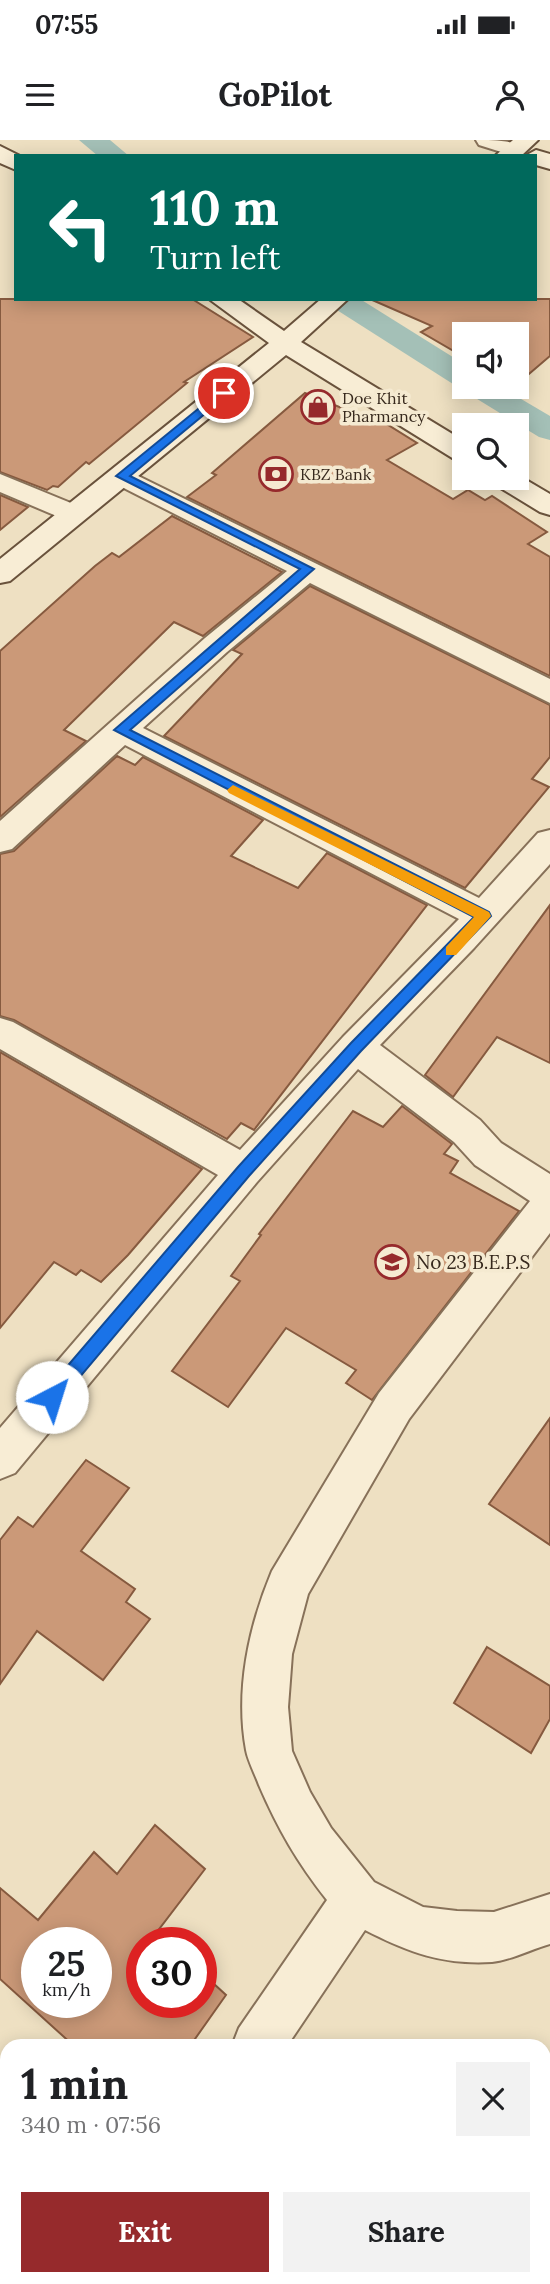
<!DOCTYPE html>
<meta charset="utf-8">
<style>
:root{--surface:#fff;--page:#f2f2f2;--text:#202124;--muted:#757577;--accent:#962a2c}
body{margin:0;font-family:Lora,serif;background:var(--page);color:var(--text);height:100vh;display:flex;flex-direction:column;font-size:26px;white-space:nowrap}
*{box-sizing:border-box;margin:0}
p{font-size:23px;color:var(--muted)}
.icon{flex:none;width:38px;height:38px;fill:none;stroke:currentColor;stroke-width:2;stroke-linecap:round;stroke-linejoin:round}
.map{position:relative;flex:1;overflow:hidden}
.details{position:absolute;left:0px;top:1899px;width:551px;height:247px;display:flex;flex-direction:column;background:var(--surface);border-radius:21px 21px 0 0;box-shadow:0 4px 18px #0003}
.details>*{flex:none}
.hud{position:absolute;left:14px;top:14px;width:523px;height:147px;border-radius:0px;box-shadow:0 4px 18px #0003;background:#00695c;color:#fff;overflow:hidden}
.buttons{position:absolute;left:452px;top:182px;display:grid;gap:14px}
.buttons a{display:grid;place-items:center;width:77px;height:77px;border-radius:0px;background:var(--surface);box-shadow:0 4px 18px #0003;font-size:35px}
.speed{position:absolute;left:21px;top:1787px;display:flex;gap:14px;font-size:35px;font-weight:700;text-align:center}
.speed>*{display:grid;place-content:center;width:91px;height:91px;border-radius:50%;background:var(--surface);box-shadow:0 4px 18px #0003;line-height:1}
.speed small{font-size:18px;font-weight:400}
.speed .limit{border:10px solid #d22;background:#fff;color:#111}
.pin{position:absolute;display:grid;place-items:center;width:60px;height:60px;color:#fff;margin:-30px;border:4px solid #fff;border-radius:50%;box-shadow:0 2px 7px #0007}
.me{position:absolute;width:77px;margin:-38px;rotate:40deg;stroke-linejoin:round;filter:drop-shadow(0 0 5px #0008)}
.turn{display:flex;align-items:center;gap:24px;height:147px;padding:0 21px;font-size:32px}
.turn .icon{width:91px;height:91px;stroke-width:2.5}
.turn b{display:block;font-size:49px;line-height:60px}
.round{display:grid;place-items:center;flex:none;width:74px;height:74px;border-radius:0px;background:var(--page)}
.overview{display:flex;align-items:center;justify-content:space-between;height:119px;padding:0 21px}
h1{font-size:42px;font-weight:800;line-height:52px}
.cta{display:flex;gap:14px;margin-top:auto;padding:14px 21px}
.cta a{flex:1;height:80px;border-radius:0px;background:var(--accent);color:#fff;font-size:28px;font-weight:800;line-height:80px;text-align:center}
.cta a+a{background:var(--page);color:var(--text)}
.status{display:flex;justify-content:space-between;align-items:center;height:49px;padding:0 35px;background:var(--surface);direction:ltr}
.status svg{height:19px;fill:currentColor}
header{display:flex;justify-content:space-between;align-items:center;height:91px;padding:0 21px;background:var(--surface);font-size:32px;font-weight:800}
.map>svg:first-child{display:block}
</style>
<div class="status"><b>07:55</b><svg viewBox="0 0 49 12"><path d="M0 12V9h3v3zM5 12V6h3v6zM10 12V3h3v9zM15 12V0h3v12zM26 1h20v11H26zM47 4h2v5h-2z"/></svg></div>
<header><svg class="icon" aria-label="menu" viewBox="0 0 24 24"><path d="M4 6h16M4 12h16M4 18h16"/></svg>GoPilot<svg class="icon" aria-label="person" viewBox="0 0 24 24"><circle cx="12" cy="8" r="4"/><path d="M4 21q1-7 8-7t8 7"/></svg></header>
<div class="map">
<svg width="550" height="2144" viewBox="0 0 550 2144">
<rect width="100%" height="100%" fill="#eee0c2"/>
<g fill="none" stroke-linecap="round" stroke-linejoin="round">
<g fill="#a4c0b7" fill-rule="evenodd">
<path d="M79 0H110L129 16H98Z"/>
<path d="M324 159H360L464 224V246L453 244 329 165Z"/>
<path d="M465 247H501L550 276V300L539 297 469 254Z"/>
</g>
</g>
<g fill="#cb9978" stroke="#865a3f" stroke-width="2" fill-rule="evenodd">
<path d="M0 159H192L253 197 184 242 187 243 89 324 86 322 58 347 53 346 47 350 0 332Z"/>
<path d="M370 159H550V216L516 245V194H464V217L421 192 432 186Z"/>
<path d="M305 253 376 282 380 280 417 303 387 320 453 359 468 350 485 360 492 356 547 392 528 404 550 417V536L187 357 216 335 212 333Z"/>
<path d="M0 355 28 367 0 390Z"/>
<path d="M172 376 282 432 203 496 174 482 64 590 86 601 0 677V511L95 426 112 413 119 417Z"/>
<path d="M310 446 550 565V617L532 639 549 647 465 748 164 596 242 514 233 510Z"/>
<path d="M117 616 135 625 143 617 263 680 231 716 298 748 327 713 427 765 254 990 241 983 227 999 14 880 0 876V714L14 711Z"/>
<path d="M550 765V923L497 897 453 957 425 935Z"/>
<path d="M0 912 202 1029 128 1115 101 1142 81 1130 76 1135 54 1122 0 1188Z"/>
<path d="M402 966 452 1004 444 1014 458 1021 450 1033 519 1071 372 1260 346 1243 356 1230 286 1188 228 1267 172 1231 240 1141 231 1136 261 1095 259 1094 353 971 383 987Z"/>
<path d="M550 1278V1405L489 1364Z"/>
<path d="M86 1320 129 1348 81 1411 135 1449 126 1462 150 1479 103 1540 37 1491 0 1544V1400L18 1377 33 1387Z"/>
<path d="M487 1507 550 1546V1579L531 1613 454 1563Z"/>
<path d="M155 1685 205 1729 157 1792 168 1802H142V1862H201V1832L226 1855 190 1906H74L0 1839V1748L38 1780 94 1712 117 1734ZM37 1802H96V1862H37Z"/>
</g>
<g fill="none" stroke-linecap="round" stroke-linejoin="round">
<g stroke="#877159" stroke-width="4">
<g id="street">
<path d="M476 0C491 0 516 0 525 9L522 14 514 16 479 5Z"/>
<path d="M122 328 550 539V563L310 443 227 512 143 588 479 758 538 693 550 690V724L474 808 380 905 480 980 501 1003 550 1034V1093L409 1279 308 1454 292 1514 288 1567 292 1611 310 1652 331 1688 374 1742 423 1767 457 1771 494 1772 550 1754V1804C532 1809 511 1820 492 1822 442 1825 408 1812 365 1790L287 1906H232L239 1888 327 1760C297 1722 278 1689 259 1645 255 1634 248 1621 246 1610 235 1550 249 1486 272 1431L379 1253 530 1061 475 1025 454 1002 358 929 257 1042 15 1333 0 1339V1288L218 1035 0 909V878L13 882 240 1010 343 897 459 779 125 605 12 709 0 712V681L205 498 287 431 112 342 108 336 112 330Z"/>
<path d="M0 334 83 368 87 374 83 380 73 383 0 352Z"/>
<path d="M0 1952 7 1955V2011L0 2008Z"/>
<path d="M134 2138H191L193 2144H136Z"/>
</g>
</g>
<g stroke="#69523c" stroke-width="4">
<g id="secondary">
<path d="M513 0H538L521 16H495Z"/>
<path d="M0 6 20 16H16V30L0 23Z"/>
<path d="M536 10 550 14V29L536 25V16H525Z"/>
<path d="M209 159H238L284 191 321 159H348L301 202 464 301V321L454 319 286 215 10 441 0 443V419L269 203Z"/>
<path d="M516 334 550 354V375L540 372 494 344 490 338H516Z"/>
</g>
</g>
<use href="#street" fill="#f8edd5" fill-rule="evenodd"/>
<use href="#secondary" fill="#f8edd5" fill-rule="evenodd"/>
</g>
<path fill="#1a73e8" stroke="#114b97" stroke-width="2" d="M220 251 230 253 130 336 314 429 130 590 489 772 491 776 361 911 249 1036 58 1263 52 1265 46 1263 44 1257 46 1251 238 1027 351 903 474 777 114 590 300 429 116 336Z"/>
<path fill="#f59e0b" d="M233 645 489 772 491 776 456 815H446V807L474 777 229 653 227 650Z"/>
<defs>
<g id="shop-ring" transform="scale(1.75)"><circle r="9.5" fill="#f5ead1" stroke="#962a2c" stroke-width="1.5"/><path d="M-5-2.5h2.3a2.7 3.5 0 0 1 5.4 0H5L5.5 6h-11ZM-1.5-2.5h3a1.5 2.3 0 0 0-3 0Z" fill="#962a2c"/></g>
<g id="bank-ring" transform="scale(1.75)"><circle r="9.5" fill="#f5ead1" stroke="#962a2c" stroke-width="1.5"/><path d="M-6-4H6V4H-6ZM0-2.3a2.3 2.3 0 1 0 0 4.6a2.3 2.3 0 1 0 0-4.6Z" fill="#962a2c"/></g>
<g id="school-ring" transform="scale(1.75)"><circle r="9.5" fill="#f5ead1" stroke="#962a2c" stroke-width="1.5"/><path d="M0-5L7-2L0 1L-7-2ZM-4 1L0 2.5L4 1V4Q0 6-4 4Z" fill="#962a2c"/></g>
</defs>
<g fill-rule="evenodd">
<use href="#shop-ring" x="318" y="267"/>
<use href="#bank-ring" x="276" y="334"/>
<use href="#school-ring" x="392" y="1122"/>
</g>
<g text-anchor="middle" stroke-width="7" stroke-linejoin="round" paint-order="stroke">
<g font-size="16" fill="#37291d" stroke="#f5ead1" text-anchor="start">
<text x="342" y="264">Doe Khit<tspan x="342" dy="18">Pharmancy</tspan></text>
<text x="300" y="340">KBZ Bank</text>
</g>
<g font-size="19" fill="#37291d" stroke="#f5ead1" text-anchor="start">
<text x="416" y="1129">No 23 B.E.P.S</text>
</g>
</g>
</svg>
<div class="buttons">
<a><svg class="icon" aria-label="sound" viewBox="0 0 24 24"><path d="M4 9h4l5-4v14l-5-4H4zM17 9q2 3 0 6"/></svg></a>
<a><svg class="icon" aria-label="search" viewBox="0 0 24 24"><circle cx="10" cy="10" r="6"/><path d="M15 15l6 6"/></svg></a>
</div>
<div class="speed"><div>25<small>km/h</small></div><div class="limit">30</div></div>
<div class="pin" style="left:224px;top:253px;background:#d93025"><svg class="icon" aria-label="arrive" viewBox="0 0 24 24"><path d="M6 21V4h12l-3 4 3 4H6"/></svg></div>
<svg class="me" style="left:52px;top:1257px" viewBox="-20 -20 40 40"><circle r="19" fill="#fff"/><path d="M0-13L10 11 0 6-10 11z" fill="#1a73e8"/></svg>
<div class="hud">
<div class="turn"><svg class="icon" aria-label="left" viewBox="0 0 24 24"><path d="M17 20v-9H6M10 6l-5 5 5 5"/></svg><div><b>110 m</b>Turn left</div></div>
</div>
<section class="details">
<div class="overview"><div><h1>1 min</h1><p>340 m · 07:56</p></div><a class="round"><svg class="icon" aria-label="close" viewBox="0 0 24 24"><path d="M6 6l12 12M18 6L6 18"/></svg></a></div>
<div class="cta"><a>Exit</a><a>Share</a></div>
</section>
</div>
